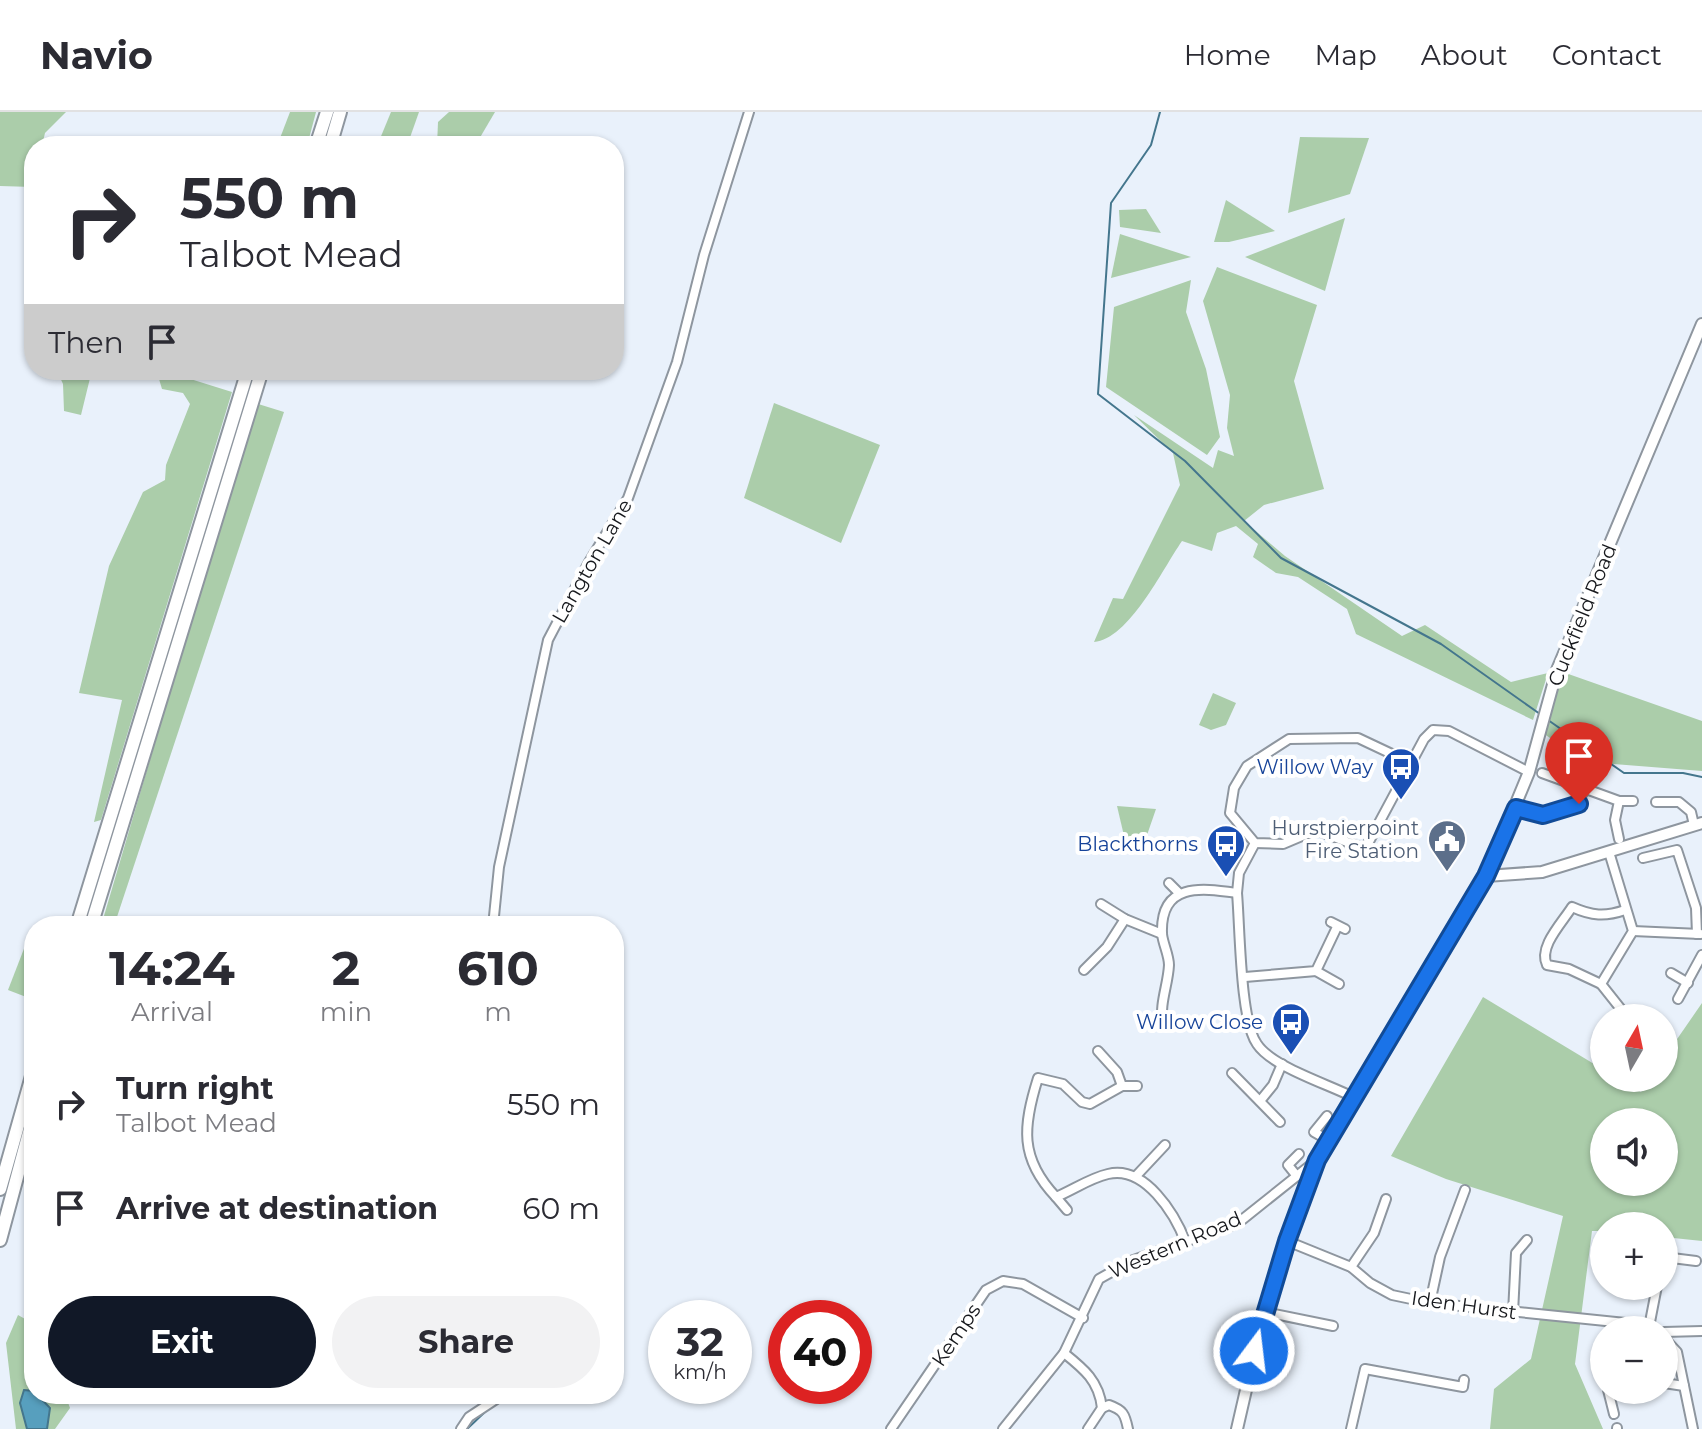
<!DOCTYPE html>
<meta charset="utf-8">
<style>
:root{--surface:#fff;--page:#f2f2f3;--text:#2b2b33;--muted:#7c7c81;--line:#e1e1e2;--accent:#111827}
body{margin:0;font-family:Montserrat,sans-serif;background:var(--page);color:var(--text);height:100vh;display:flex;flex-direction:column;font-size:30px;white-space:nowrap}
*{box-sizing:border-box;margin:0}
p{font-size:26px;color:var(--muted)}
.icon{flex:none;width:44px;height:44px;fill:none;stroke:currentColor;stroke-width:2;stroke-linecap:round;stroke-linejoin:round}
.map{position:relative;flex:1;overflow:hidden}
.drawer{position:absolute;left:24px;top:804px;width:600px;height:488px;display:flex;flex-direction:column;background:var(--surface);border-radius:32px;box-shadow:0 2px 6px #0004}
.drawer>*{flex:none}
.guide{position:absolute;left:24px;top:24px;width:600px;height:244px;border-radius:32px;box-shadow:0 2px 6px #0004;background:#fff;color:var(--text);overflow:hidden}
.needle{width:52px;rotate:9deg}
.controls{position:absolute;left:1590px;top:892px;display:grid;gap:16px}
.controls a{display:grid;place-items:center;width:88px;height:88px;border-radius:50%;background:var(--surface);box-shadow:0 2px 6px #0004;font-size:40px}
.speed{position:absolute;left:648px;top:1188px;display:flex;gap:16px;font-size:40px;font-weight:700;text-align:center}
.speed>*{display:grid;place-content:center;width:104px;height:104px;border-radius:50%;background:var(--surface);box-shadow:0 2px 6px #0004;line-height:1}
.speed small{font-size:20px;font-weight:400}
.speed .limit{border:12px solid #d22;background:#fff;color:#111}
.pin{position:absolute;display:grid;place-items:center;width:68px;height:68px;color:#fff;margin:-82px -34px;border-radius:50% 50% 50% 0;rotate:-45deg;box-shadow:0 0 8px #0007}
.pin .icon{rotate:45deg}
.me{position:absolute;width:88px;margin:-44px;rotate:15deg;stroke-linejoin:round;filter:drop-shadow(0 0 6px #0008)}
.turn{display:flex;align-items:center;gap:28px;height:168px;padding:0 24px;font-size:36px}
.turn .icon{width:104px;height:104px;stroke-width:2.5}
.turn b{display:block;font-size:56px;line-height:68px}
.then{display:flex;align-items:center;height:76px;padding:0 24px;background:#0003;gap:16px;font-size:30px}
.eta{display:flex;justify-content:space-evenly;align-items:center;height:136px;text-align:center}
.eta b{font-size:48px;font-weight:700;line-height:56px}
.button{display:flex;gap:16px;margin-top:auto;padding:16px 24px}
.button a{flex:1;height:92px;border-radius:48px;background:var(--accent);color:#fff;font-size:32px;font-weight:700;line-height:92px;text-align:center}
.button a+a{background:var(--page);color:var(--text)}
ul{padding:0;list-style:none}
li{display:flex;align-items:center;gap:24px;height:104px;padding:0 24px}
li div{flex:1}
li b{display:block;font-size:30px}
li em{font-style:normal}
header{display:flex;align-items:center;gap:48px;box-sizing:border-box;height:112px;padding:0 40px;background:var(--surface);border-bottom:2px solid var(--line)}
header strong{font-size:38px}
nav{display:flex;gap:44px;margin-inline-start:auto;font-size:28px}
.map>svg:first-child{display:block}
</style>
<header>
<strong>Navio</strong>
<nav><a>Home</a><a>Map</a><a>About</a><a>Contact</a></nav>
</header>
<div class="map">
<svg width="1702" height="1317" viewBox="0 0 1702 1317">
<rect width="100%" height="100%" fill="#e9f1fb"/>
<g fill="#abcdaa" fill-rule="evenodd">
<path d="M0 0H66L45 21 42 34H34L33 75 0 74Z"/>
<path d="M290 0H316L307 34H277Z"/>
<path d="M391 0H419L407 34H377Z"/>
<path d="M449 0H495L475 34H437L438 10Z"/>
<path d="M1300 25 1369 26 1350 82 1288 101Z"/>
<path d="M1226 88 1275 119 1229 130H1214Z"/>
<path d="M1146 97 1161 121 1120 115 1119 98Z"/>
<path d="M1345 106 1325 179 1245 145Z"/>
<path d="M1120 122 1191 145 1111 166Z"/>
<path d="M1217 155 1317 193 1294 269 1324 377 1264 393 1244 409 1285 444 1402 524 1425 513 1511 570 1548 561 1533 608 1356 522 1347 497 1298 465 1276 461 1253 445 1258 432 1236 414 1217 421 1212 439 1182 429C1162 458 1129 527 1094 530L1113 486 1123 487 1180 373 1173 341 1134 303 1213 356 1218 338 1234 344 1227 316 1230 283 1203 189Z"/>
<path d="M1191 168 1186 200 1206 257 1220 325 1207 343 1106 275 1114 195Z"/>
<path d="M47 258H92L81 303 64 299 63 272 58 261Z"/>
<path d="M184 265 232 280 101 708 94 710 122 588 79 581 109 454 143 380 165 368 166 353 190 292 183 281 162 277 159 267Z"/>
<path d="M255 291 284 300 114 814H101Z"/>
<path d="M774 291 880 333 841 431 744 386Z"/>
<path d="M1557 558 1702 609V659L1601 651 1580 638 1563 635 1540 619Z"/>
<path d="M1213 581 1236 591 1226 613 1211 618 1199 613Z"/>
<path d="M1117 694 1156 697 1147 723 1125 728Z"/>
<path d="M32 816 34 817V888L8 878Z"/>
<path d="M1483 885 1604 958V966H1618L1641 980 1651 966H1664V946L1702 891V1129L1664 1125V1114H1604V1119H1592L1575 1252 1603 1317H1490L1494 1277 1531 1247 1563 1104 1446 1067 1391 1044ZM1604 1010H1664V1070H1604Z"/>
<path d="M18 1203 34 1212V1282H65L70 1296 55 1317H16L6 1231Z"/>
</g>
<path fill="#579fbe" stroke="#44768d" stroke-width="2" d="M24 1278 34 1279 50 1296 47 1317H27L20 1291Z"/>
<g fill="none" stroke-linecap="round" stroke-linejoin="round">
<g stroke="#44768d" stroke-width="2">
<path d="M1160 0 1151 33 1111 91 1098 282 1185 349 1281 446 1441 532 1540 602"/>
<path d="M1548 608 1624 661H1683L1702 665"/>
<path d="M467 1317 486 1299"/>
</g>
<g stroke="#8e969f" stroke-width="12">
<g id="minor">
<path d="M1411 651 1358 626 1289 627 1247 654 1234 676 1230 701 1255 731 1283 732 1316 718 1365 737 1424 627 1433 618 1449 619 1529 660"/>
<path d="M1542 661 1619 689 1615 708 1619 727"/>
<path d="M1619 689H1633"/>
<path d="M1656 690H1679L1691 700 1694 713"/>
<path d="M1516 696 1537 704 1574 696 1586 676"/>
<path d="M1255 731 1239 761 1237 781C1240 814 1240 909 1257 932 1272 955 1328 972 1353 985"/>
<path d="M1609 740 1633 819 1601 872 1628 906"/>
<path d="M1643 746 1677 738 1696 796 1697 822"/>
<path d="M1169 771 1179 781"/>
<path d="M1101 792 1125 807 1162 822"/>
<path d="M1331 810 1345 817"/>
<path d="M493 814 499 755 548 528 589 450 628 386 677 250 704 143 749 0"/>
<path d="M1633 819 1700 822"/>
<path d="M1084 858 1107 835 1125 807"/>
<path d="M1316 859 1339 872"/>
<path d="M1671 861 1688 871"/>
<path d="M1245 865 1316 859 1337 815"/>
<path d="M1601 872 1569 857 1547 853C1538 835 1562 811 1572 795 1592 804 1605 805 1625 798"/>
<path d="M1678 887 1702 843"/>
<path d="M1163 913C1159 891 1168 874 1169 853 1169 843 1163 832 1162 822 1160 770 1201 776 1237 781"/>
<path d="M1098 939 1117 960 1122 974 1090 992 1082 990 1063 972 1038 966C1023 1014 1019 1046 1056 1085 1073 1078 1090 1066 1108 1062 1145 1053 1175 1102 1186 1131"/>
<path d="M1232 961 1280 1010"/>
<path d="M1122 974H1137"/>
<path d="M1260 989 1273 973 1282 952"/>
<path d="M1327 1004 1314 1020 1328 1028"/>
<path d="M1296 1063 1288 1053 1299 1042"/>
<path d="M1136 1064 1165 1033"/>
<path d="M1056 1085 1067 1098"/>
<path d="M1287 1129 1351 1155 1370 1171 1392 1183 1430 1191 1645 1213 1654 1218"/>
<path d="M1602 1133H1604"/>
<path d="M1664 1145 1696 1149"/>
<path d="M1351 1155 1374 1121 1386 1087"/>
<path d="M1430 1191 1440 1145 1465 1078"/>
<path d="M1265 1200 1333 1214"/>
<path d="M1513 1201 1516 1141 1527 1128"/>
<path d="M1649 1215 1657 1174"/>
<path d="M1664 1220 1702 1219"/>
<path d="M1664 1226 1677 1240 1693 1317"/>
<path d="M1064 1241C1084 1257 1099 1269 1102 1296L1088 1317"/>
<path d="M1664 1271 1684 1274"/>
<path d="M1608 1278 1614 1302"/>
<path d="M1102 1296 1109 1293C1123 1298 1125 1302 1128 1317"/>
<path d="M1617 1316V1317"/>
<path d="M461 1317 469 1305 504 1282"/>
<path d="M891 1317 986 1178 1003 1169 1023 1172 1083 1206"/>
<path d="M1003 1317 1064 1241 1099 1167 1131 1149 1238 1111 1317 1048"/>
<path d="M1351 1317 1365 1257 1463 1275 1464 1268"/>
</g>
</g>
<g stroke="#8e969f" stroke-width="14">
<g id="tertiary">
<path d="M1486 764 1542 760 1702 711"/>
<path d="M1237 1317 1260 1217 1317 1048 1486 764 1529 660 1557 558 1702 212"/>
</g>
</g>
<g stroke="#8e969f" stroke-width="16">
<g id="trunk">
<path d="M316 34 327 0"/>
<path d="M330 34 340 0"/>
<path d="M77 814 248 258"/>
<path d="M91 814 262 258"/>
<path d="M0 1077 34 957"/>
<path d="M0 1128 34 1002"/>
</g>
</g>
<use href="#minor" stroke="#fff" stroke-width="8"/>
<use href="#tertiary" stroke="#fff" stroke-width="10"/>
<use href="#trunk" stroke="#fff" stroke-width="12"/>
</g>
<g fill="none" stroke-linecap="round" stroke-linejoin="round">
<g stroke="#114b97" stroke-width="20">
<path id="route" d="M1254 1239 1287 1129 1317 1048 1486 764 1516 696 1543 703 1579 692"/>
</g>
<use href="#route" stroke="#1a73e8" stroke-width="14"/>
</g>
<defs>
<g id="bus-pin" transform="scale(2)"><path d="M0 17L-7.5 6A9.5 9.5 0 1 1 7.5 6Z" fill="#1a4fb4" stroke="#fff"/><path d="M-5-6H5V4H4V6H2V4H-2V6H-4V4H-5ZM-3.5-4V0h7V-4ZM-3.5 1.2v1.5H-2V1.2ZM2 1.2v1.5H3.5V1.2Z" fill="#fff"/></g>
<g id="civic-pin" transform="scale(2)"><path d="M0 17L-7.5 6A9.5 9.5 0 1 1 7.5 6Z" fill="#5c6f8a" stroke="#fff"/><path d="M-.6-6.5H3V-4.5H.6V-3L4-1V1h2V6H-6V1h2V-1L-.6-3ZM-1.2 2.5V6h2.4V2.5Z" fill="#fff"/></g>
</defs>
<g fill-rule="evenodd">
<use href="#bus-pin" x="1401" y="655"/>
<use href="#civic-pin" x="1447" y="727"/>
<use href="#bus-pin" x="1226" y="732"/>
<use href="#bus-pin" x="1291" y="910"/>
</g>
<g text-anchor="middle" stroke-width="8" stroke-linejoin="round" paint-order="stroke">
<g font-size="20" fill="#16181c" stroke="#fff">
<text transform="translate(592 449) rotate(-60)" y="7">Langton Lane</text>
<text transform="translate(1582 503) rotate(-68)" y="7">Cuckfield Road</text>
<text transform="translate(1175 1133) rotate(-23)" y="7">Western Road</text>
<text transform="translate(1464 1193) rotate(8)" y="7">Iden Hurst</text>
<text transform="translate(956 1223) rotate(-56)" y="7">Kemps</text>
</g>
<g font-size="20" fill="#164399" stroke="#fff" text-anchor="end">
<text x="1373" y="662">Willow Way</text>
<text x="1198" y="739">Blackthorns</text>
<text x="1263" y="917">Willow Close</text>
</g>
<g font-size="20" fill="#4e5e75" stroke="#fff" text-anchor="end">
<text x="1419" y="723">Hurstpierpoint<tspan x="1419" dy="23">Fire Station</tspan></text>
</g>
</g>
</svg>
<div class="controls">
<a><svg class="needle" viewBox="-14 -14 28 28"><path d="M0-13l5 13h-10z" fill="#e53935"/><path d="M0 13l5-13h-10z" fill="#7c7c81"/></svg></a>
<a><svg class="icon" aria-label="sound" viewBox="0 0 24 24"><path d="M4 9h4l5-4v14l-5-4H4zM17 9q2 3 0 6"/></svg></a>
<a>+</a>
<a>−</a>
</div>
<div class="speed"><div>32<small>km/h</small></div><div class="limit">40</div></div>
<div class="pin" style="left:1579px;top:692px;background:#d93025"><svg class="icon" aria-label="arrive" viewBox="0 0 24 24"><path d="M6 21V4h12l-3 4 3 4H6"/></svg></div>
<svg class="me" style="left:1254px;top:1239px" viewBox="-20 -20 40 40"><circle r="17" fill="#1a73e8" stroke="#fff" stroke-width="3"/><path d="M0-11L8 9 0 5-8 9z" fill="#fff"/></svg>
<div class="guide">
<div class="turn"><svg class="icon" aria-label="right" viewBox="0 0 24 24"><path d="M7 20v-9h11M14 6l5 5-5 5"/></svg><div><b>550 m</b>Talbot Mead</div></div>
<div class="then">Then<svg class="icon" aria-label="arrive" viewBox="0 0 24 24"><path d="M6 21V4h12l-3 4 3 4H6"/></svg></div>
</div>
<section class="drawer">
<div class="eta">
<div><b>14:24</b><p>Arrival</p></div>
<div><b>2</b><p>min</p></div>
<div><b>610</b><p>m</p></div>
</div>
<ul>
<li><svg class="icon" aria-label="right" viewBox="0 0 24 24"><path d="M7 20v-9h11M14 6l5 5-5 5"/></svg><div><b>Turn right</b><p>Talbot Mead</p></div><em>550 m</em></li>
<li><svg class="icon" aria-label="arrive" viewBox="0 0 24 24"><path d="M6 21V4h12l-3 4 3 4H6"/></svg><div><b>Arrive at destination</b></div><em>60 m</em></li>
</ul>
<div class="button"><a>Exit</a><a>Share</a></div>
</section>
</div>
